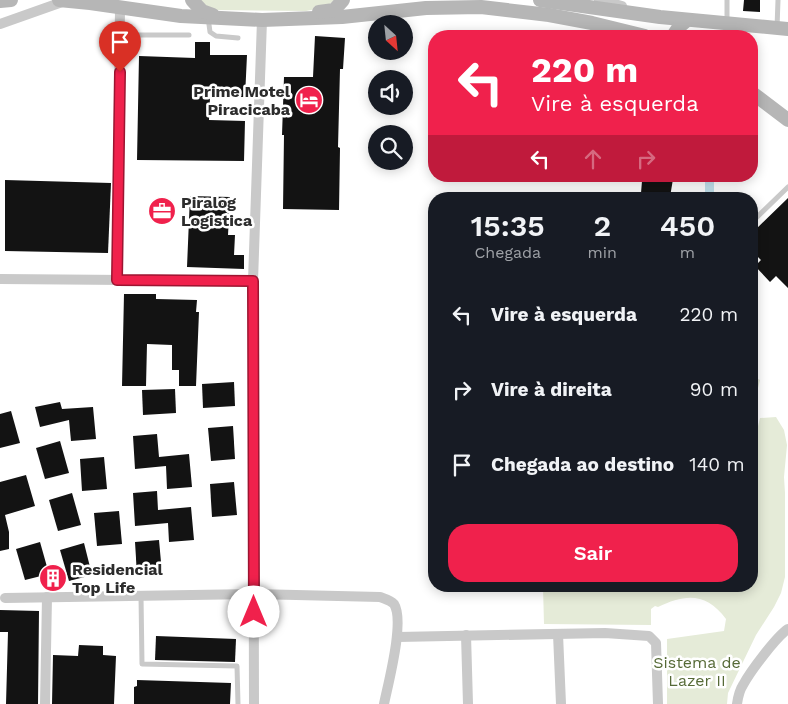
<!DOCTYPE html>
<html lang="pt">
<meta charset="utf-8">
<style>
:root{--surface:#171b24;--page:#20242c;--text:#f1f3f6;--muted:#9ea1a6;--accent:#f0214c}
body{margin:0;font-family:"Work Sans",sans-serif;background:var(--page);color:var(--text);height:100vh;display:flex;flex-direction:column;font-size:19px;white-space:nowrap}
*{box-sizing:border-box;margin:0}
p{font-size:16px;color:var(--muted)}
.icon{flex:none;width:28px;height:28px;fill:none;stroke:currentColor;stroke-width:2;stroke-linecap:round;stroke-linejoin:round}
.map{position:relative;flex:1;overflow:hidden}
.sheet{position:absolute;left:428px;top:192px;width:330px;height:400px;display:flex;flex-direction:column;background:var(--surface);border-radius:20px;box-shadow:0 2px 12px #0003}
.sheet>*{flex:none}
.guide{position:absolute;left:428px;top:30px;width:330px;height:152px;border-radius:20px;box-shadow:0 2px 12px #0003;background:#f0214c;color:#fff;overflow:hidden}
.needle{width:32px;rotate:153deg}
.buttons{position:absolute;left:368px;top:15px;display:grid;gap:10px}
.buttons a{display:grid;place-items:center;width:45px;height:45px;border-radius:50%;background:var(--surface);box-shadow:0 2px 12px #0003;font-size:25px}
.pin{position:absolute;display:grid;place-items:center;width:42px;height:42px;color:#fff;margin:-51px -21px;border-radius:50% 50% 50% 0;rotate:-45deg;box-shadow:0 0 5px #0007}
.pin .icon{rotate:45deg}
.me{position:absolute;width:55px;margin:-28px;rotate:0deg;stroke-linejoin:round;filter:drop-shadow(0 0 4px #0008)}
.turn{display:flex;align-items:center;gap:18px;height:105px;padding:0 20px;font-size:22px}
.turn .icon{width:65px;height:65px;stroke-width:2.5}
.turn b{display:block;font-size:35px;line-height:42px}
.lanes{display:flex;align-items:center;height:48px;padding:0 20px;background:#0003;justify-content:center;gap:25px;direction:ltr}
.lanes .off{opacity:.35}
.eta{display:flex;justify-content:space-evenly;align-items:center;height:85px;text-align:center}
.eta b{font-size:30px;font-weight:600;line-height:35px}
.action{display:flex;gap:10px;margin-top:auto;padding:10px 20px}
.action a{flex:1;height:58px;border-radius:20px;background:var(--accent);color:#fff;font-size:20px;font-weight:600;line-height:58px;text-align:center}
ul{padding:0;list-style:none}
li{display:flex;align-items:center;gap:15px;height:75px;padding:0 20px}
li div{flex:1}
li b{display:block;font-size:19px}
li em{font-style:normal}
.map>svg:first-child{display:block}
</style>
<div class="map">
<svg width="788" height="704" viewBox="0 0 788 704">
<rect width="100%" height="100%" fill="#fff"/>
<g fill="#e5ebd8">
<path d="M201 0H334L326 7 306 11 215 10 208 8Z"/>
<path d="M751 375 760 380 756 396 751 397Z"/>
<path d="M776 417 784 430 787 445 784 477 785 493V577L781 593 774 607 756 635 728 693 727 704H667V639L724 631 726 619C707 593 686 593 658 607L655 606 651 609V625L544 624 543 587 624 589 623 586H751V455L760 418Z"/>
</g>
<path fill="#c2e2ed" d="M705 181H714V193L705 192Z"/>
<g fill="#131313">
<path d="M744 0H760V12L743 11Z"/>
<path d="M315 36 345 38 343 69H340L338 147 340 148 339 210 283 209 284 135H282L284 77H313Z"/>
<path d="M195 42H210V55H247L245 97H210L209 120 245 121 244 161 137 160 139 56 195 58Z"/>
<path d="M651 176 673 179 670 197 641 193 642 181 650 182Z"/>
<path d="M5 180 111 183 108 253 5 251Z"/>
<path d="M190 196 230 197 228 235H235L234 255H244V269L187 267Z"/>
<path d="M788 198V288L776 276 770 282 755 266 761 260 751 250V234Z"/>
<path d="M124 294H156V299L197 300 196 312H199L196 386H179V370H172V345L147 344 146 386H122Z"/>
<path d="M234 382 235 406 203 408 202 384Z"/>
<path d="M175 389 176 413 143 415 142 390Z"/>
<path d="M60 402 62 409 93 407 96 439 71 441 69 420 40 427 35 407Z"/>
<path d="M11 411 20 443 0 448V414Z"/>
<path d="M233 426 235 459 211 461 208 428Z"/>
<path d="M157 434 159 457 189 454 192 487 167 489 166 466 135 469 133 436Z"/>
<path d="M60 441 69 473 45 479 36 448Z"/>
<path d="M104 457 107 489 82 491 80 459Z"/>
<path d="M26 475 35 506 5 515 9 532V549L0 551V482Z"/>
<path d="M234 482 237 515 212 517 210 484Z"/>
<path d="M157 491 158 510 191 507 194 540 169 542 168 523 135 526 133 493Z"/>
<path d="M72 493 81 525 58 531 49 500Z"/>
<path d="M119 511 122 544 97 546 94 513Z"/>
<path d="M159 540 162 573 137 575 135 542Z"/>
<path d="M40 542 49 574 25 580 16 549Z"/>
<path d="M84 543 92 575 69 581 60 550Z"/>
<path d="M0 610 39 611 38 704H6L8 632H0Z"/>
<path d="M156 636 236 639 235 662 155 660Z"/>
<path d="M79 645 103 646V655L116 656 114 704H52L53 655 78 656Z"/>
<path d="M137 680 231 683 230 704H134V687L137 686Z"/>
</g>
<g fill="none" stroke-linecap="round" stroke-linejoin="round">
<g stroke="#c9c9c9" stroke-width="5">
<path d="M208 17 210 32 216 36 238 38"/>
<path d="M727 23V0"/>
<path d="M777 28 778 0"/>
<path d="M120 35H189"/>
<path d="M751 223 788 187"/>
<path d="M141 596 142 664 237 666 238 704"/>
</g>
<g stroke="#c9c9c9" stroke-width="10">
<path d="M599 0 622 6"/>
<path d="M0 24 65 1"/>
<path d="M0 279 253 281"/>
<path d="M117 280 120 8"/>
<path d="M5 598 254 594 380 597C385 599 390 600 394 604 405 621 388 684 384 704"/>
<path d="M558 634 561 704"/>
<path d="M466 635 468 704"/>
<path d="M398 637 605 633 649 636 656 643 658 704"/>
<path d="M45 704 47 597"/>
<path d="M254 704 253 281 262 20"/>
<path d="M737 704C738 697 739 691 743 685 750 672 776 637 788 629"/>
</g>
<g stroke="#b6b6b6" stroke-width="14">
<path d="M59 0 90 3 181 16 262 20 342 17 426 8 481 7 549 15 592 23 645 36"/>
<path d="M192 0 202 11 213 15"/>
<path d="M540 0 660 17 788 29"/>
<path d="M0 1 11 0"/>
<path d="M319 12 334 10 343 0"/>
<path d="M673 36 679 27 687 20"/>
<path d="M751 92 788 120"/>
</g>
</g>
<g fill="none" stroke-linecap="round" stroke-linejoin="round">
<g stroke="#9c1531" stroke-width="12">
<path id="route" d="M120 72 117 280 253 281 254 612"/>
</g>
<use href="#route" stroke="#f0214c" stroke-width="9"/>
</g>
<defs>
<g id="hotel-disc" transform="scale(1.4375)"><circle r="9.5" fill="#f0214c" stroke="#fff"/><path d="M-6-4.5h1.5V1H6V5H4.5V3h-9V5H-6ZM-4 0a1.8 1.8 0 1 1 3.6 0ZM.5 0V-2.5h3Q6-2.5 6 0Z" fill="#fff"/></g>
<g id="office-disc" transform="scale(1.4375)"><circle r="9.5" fill="#f0214c" stroke="#fff"/><path d="M-6-3h4V-5.5h4V-3h4V5H-6ZM-1-4.5V-3h2v-1.5ZM-6 0V1H6V0Z" fill="#fff"/></g>
<g id="building-disc" transform="scale(1.4375)"><circle r="9.5" fill="#f0214c" stroke="#fff"/><path d="M-4-6H4V6H1V3H-1V6H-4ZM-2.5-4.3h1.7v1.8h-1.7ZM.8-4.3h1.7v1.8H.8ZM-2.5-1h1.7V.8h-1.7ZM.8-1h1.7V.8H.8Z" fill="#fff"/></g>
</defs>
<g fill-rule="evenodd">
<use href="#hotel-disc" x="309" y="100"/>
<use href="#office-disc" x="162" y="211"/>
<use href="#building-disc" x="53" y="578"/>
</g>
<g text-anchor="middle" stroke-width="5" stroke-linejoin="round" paint-order="stroke">
<g font-size="16" font-weight="bold" fill="#2c2c2c" stroke="#fff" text-anchor="start">
<text x="290" y="97" text-anchor="end">Prime Motel<tspan x="290" dy="18">Piracicaba</tspan></text>
<text x="181" y="208">Piralog<tspan x="181" dy="18">Logistica</tspan></text>
<text x="72" y="575">Residencial<tspan x="72" dy="18">Top Life</tspan></text>
</g>
<g font-size="16" fill="#566a37" stroke="#fff">
<text x="697" y="668">Sistema de<tspan x="697" dy="18">Lazer II</tspan></text>
</g>
</g>
</svg>
<div class="buttons">
<a><svg class="needle" viewBox="-14 -14 28 28"><path d="M0-13l5 13h-10z" fill="#e53935"/><path d="M0 13l5-13h-10z" fill="#9ea1a6"/></svg></a>
<a><svg class="icon" aria-label="sound" viewBox="0 0 24 24"><path d="M4 9h4l5-4v14l-5-4H4zM17 9q2 3 0 6"/></svg></a>
<a><svg class="icon" aria-label="search" viewBox="0 0 24 24"><circle cx="10" cy="10" r="6"/><path d="M15 15l6 6"/></svg></a>
</div>
<div class="pin" style="left:120px;top:72px;background:#d93025"><svg class="icon" aria-label="arrive" viewBox="0 0 24 24"><path d="M6 21V4h12l-3 4 3 4H6"/></svg></div>
<svg class="me" style="left:254px;top:612px" viewBox="-20 -20 40 40"><circle r="19" fill="#fff"/><path d="M0-13L10 11 0 6-10 11z" fill="#f0214c"/></svg>
<div class="guide">
<div class="turn"><svg class="icon" aria-label="left" viewBox="0 0 24 24"><path d="M17 20v-9H6M10 6l-5 5 5 5"/></svg><div><b>220 m</b>Vire à esquerda</div></div>
<div class="lanes"><svg class="icon" aria-label="left" viewBox="0 0 24 24"><path d="M17 20v-9H6M10 6l-5 5 5 5"/></svg><svg class="icon off" aria-label="ahead" viewBox="0 0 24 24"><path d="M12 20V5M6 11l6-6 6 6"/></svg><svg class="icon off" aria-label="right" viewBox="0 0 24 24"><path d="M7 20v-9h11M14 6l5 5-5 5"/></svg></div>
</div>
<section class="sheet">
<div class="eta">
<div><b>15:35</b><p>Chegada</p></div>
<div><b>2</b><p>min</p></div>
<div><b>450</b><p>m</p></div>
</div>
<ul>
<li><svg class="icon" aria-label="left" viewBox="0 0 24 24"><path d="M17 20v-9H6M10 6l-5 5 5 5"/></svg><div><b>Vire à esquerda</b></div><em>220 m</em></li>
<li><svg class="icon" aria-label="right" viewBox="0 0 24 24"><path d="M7 20v-9h11M14 6l5 5-5 5"/></svg><div><b>Vire à direita</b></div><em>90 m</em></li>
<li><svg class="icon" aria-label="arrive" viewBox="0 0 24 24"><path d="M6 21V4h12l-3 4 3 4H6"/></svg><div><b>Chegada ao destino</b></div><em>140 m</em></li>
</ul>
<div class="action"><a>Sair</a></div>
</section>
</div>
